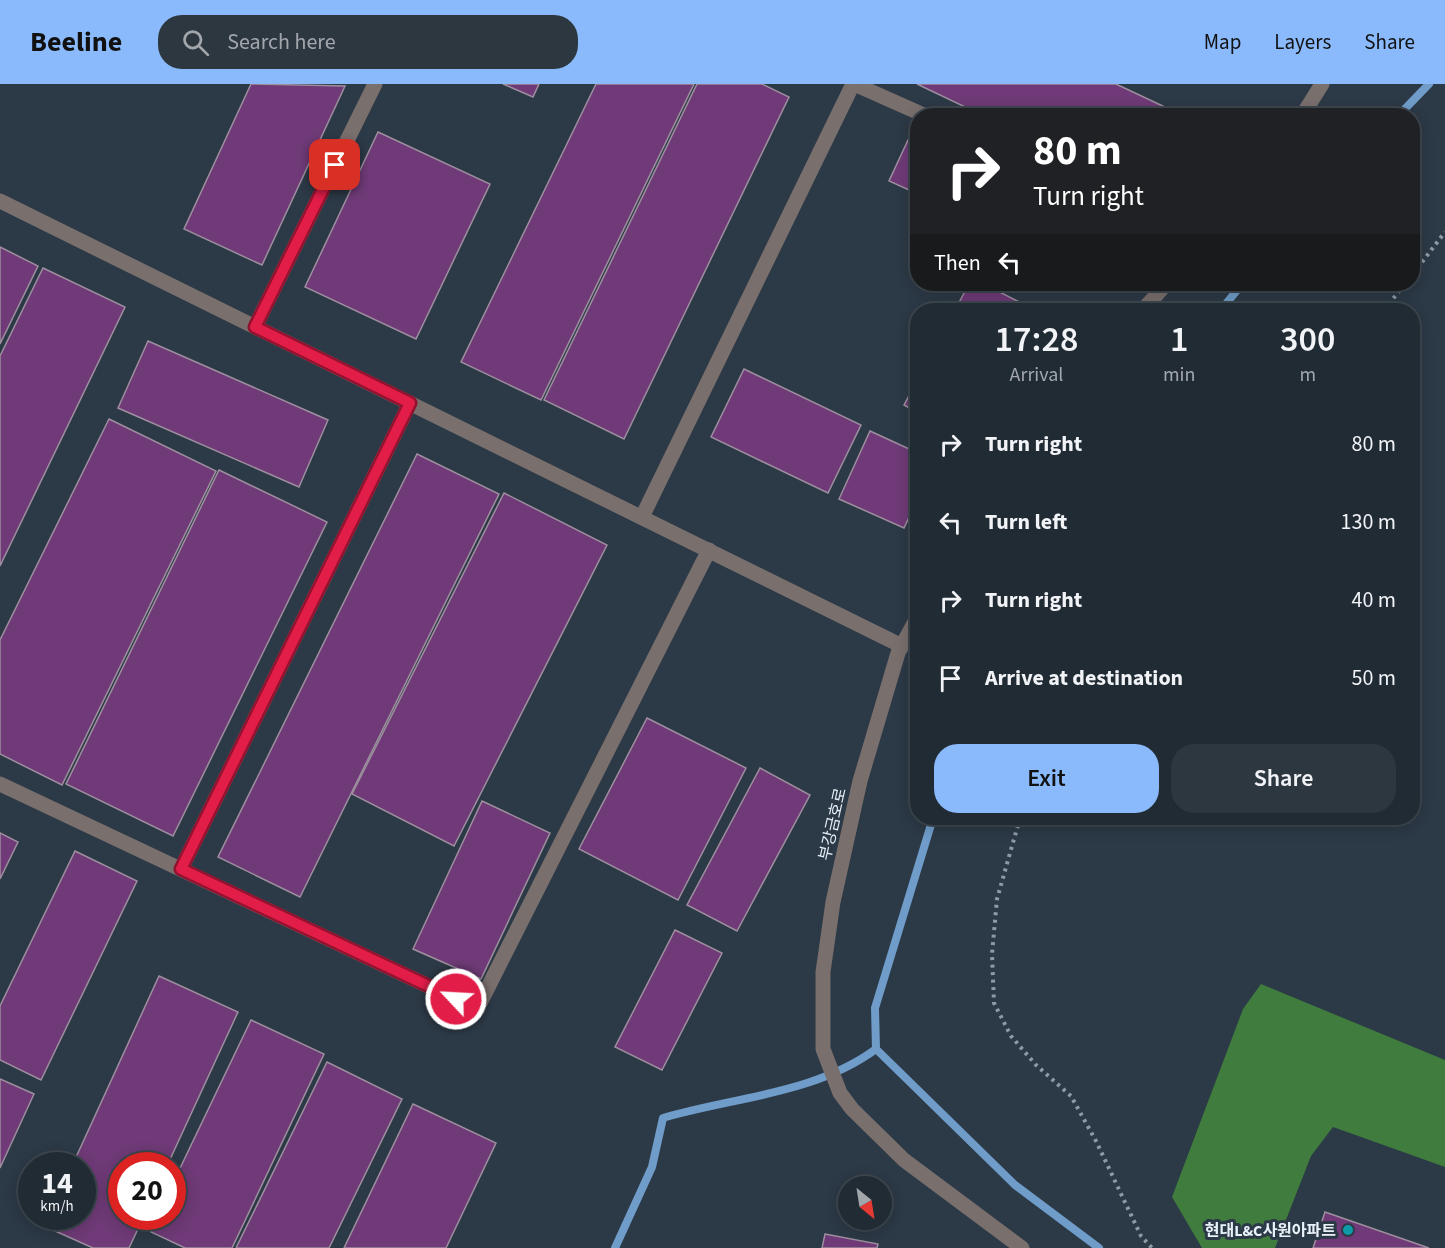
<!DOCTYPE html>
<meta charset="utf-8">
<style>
:root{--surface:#212b34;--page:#2d3740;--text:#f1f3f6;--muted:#a2a7ac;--line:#3e474f;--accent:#8bbafc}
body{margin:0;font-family:"Source Sans 3","Noto Sans KR",sans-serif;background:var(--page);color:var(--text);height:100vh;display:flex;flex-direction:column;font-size:22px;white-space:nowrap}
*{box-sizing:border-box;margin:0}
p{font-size:20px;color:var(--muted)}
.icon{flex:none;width:33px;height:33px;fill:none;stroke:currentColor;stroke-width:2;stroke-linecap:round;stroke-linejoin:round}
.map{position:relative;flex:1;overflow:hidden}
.side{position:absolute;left:910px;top:219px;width:510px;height:522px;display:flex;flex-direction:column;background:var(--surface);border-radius:24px;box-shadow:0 3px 15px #0003,0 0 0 2px var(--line)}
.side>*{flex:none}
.banner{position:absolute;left:910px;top:24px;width:510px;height:183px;border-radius:24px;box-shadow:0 3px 15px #0003,0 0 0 2px var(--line);background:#202124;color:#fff;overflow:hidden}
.needle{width:39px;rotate:150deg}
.buttons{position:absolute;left:838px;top:1092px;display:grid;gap:12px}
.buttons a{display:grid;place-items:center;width:54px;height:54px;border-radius:50%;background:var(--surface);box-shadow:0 3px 15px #0003,0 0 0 2px var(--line);font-size:30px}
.speed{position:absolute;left:18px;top:1068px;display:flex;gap:12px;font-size:30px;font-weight:700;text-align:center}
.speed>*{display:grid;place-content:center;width:78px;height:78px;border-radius:50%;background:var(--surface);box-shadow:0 3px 15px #0003,0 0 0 2px var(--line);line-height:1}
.speed small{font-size:15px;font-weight:400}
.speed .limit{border:9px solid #d22;background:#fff;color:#111}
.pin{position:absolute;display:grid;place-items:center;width:51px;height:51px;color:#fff;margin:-26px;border-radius:12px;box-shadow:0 3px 9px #0006}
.me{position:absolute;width:66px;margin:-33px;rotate:295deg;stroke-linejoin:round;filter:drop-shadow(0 0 4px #0008)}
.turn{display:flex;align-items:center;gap:21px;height:126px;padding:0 24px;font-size:27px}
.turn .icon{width:78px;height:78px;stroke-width:2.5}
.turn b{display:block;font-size:42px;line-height:51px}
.then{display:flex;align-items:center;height:57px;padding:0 24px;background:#0003;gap:12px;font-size:22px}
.eta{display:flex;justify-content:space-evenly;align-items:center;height:102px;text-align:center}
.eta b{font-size:36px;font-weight:600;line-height:42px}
.primary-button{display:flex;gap:12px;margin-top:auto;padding:12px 24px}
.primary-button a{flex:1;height:69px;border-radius:24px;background:var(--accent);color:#111;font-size:24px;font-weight:600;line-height:69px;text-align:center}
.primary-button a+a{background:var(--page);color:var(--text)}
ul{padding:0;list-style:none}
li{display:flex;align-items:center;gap:18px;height:78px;padding:0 24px}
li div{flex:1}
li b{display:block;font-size:22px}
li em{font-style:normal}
header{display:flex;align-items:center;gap:36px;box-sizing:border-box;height:84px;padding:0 30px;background:var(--accent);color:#111}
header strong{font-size:28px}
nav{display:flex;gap:33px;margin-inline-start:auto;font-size:21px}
.search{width:420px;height:54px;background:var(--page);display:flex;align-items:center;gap:15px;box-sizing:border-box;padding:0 21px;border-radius:24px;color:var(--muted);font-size:22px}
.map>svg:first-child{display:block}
</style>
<header>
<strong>Beeline</strong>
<div class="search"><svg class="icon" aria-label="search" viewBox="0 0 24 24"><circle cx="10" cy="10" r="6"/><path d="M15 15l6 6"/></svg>Search here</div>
<nav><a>Map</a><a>Layers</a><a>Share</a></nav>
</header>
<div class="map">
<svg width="1445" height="1164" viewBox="0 0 1445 1164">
<rect width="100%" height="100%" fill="#2c3946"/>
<path fill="#3f7c3e" d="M1261 900 1445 976V1083L1333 1043 1311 1072 1275 1164H1202L1172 1113 1243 925Z"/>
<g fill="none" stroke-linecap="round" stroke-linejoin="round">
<g stroke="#6f9cc9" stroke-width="8">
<path d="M1398 32 1429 0"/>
<path d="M1221 226 1242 200"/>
<path d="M933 734 875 924 876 965 1015 1101 1099 1164"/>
<path d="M615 1164 652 1083 663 1034C734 1013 815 1010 876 965"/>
</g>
</g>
<g fill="#6f3a77" stroke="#9d8f9e" stroke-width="1.5">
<path d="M251 0 345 2 262 181 184 145Z"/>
<path d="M503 0H539L533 13Z"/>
<path d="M596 0H694L541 316 461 278Z"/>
<path d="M697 0H762L789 13 624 355 544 316Z"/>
<path d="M917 0H1116L1184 32H984Z"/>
<path d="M378 48 490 100 416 255 305 203Z"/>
<path d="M908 56 918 60V110L889 97Z"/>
<path d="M0 163 38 182 0 260Z"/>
<path d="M43 184 125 223 0 482V272Z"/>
<path d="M969 200H984L1035 226H955Z"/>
<path d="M148 257 328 336 299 403 118 324Z"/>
<path d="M744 285 861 341 828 409 711 353Z"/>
<path d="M918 295V329L904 321Z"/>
<path d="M109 335 216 387 62 701 0 670V556Z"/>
<path d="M870 347 918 369V414L904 444 839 415Z"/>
<path d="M417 370 499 410 300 813 218 773Z"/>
<path d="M219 386 327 438 173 752 66 700Z"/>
<path d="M504 409 607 461 454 762 352 710Z"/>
<path d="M647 634 746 684 678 816 579 765Z"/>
<path d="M760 684 810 711 737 847 687 821Z"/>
<path d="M482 717 550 749 481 895 413 865Z"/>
<path d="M0 749 18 758 0 795Z"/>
<path d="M75 767 137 797 41 996 0 976V922Z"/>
<path d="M675 846 722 869 662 986 615 963Z"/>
<path d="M159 892 238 928 167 1082H122V1132H144L129 1164H93L44 1142 48 1132H82V1082H72Z"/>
<path d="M251 936 324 970 232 1164H185L151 1148 158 1132H172V1101Z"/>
<path d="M327 978 402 1015 329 1164H236Z"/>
<path d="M0 995 34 1010 0 1084Z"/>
<path d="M413 1020 496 1059 446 1164H344Z"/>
<path d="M1325 1128 1429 1164H1313Z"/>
<path d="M825 1150 878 1160 877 1164H822Z"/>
</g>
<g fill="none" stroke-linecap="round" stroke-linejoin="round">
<g stroke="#8f9aa4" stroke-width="4" stroke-dasharray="3 4.5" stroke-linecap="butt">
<path d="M1413 190 1445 148"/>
<path d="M1384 226 1405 200"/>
<path d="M1020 734 997 815 992 870 994 919 1011 952 1036 981 1071 1012 1096 1057 1141 1152 1152 1164"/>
</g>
<g stroke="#796f6d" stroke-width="15">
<path d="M854 0 926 32"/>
<path d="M1302 32 1322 0"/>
<path d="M0 117 902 562"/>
<path d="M1143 226 1166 200"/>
<path d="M255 243 375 0"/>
<path d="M642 433 853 0"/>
<path d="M918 532 898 569 860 697 833 818 823 888V965L840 1009 852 1025 904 1076 1022 1164"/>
<path d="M0 700 477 925 709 466"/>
<path d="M181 785 410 319"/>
</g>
</g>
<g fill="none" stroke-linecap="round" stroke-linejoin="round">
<g stroke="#92132f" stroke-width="15">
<path id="route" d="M335 81 255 243 410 319 181 785 456 915"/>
</g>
<use href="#route" stroke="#e11d48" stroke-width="10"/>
</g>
<circle fill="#0f9aa8" stroke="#2c3946" stroke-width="2" cx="1348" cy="1146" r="6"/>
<g text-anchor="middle" stroke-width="6" stroke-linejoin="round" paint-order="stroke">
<g font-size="16" fill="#e9f1f9" stroke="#2c3946">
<text transform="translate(832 740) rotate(-77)" y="6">부강금호로</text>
</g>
<g font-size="16" font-weight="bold" fill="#e9f1f9" stroke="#2c3946" text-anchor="end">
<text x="1336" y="1152">현대L&amp;C사원아파트</text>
</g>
</g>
</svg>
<div class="buttons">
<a><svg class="needle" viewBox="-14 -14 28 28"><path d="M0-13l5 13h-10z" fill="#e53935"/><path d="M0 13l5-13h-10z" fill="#a2a7ac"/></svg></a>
</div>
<div class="speed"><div>14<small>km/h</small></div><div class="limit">20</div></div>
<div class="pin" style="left:335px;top:81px;background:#d93025"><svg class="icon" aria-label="arrive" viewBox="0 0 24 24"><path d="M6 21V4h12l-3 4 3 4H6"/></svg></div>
<svg class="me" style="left:456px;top:915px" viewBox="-20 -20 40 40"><circle r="17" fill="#e11d48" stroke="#fff" stroke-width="3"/><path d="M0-11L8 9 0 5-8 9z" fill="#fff"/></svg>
<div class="banner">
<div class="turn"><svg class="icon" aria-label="right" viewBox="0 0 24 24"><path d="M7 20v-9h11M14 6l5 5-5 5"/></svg><div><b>80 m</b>Turn right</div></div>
<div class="then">Then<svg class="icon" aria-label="left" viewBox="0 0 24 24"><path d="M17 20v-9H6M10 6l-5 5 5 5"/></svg></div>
</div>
<section class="side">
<div class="eta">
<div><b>17:28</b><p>Arrival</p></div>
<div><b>1</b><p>min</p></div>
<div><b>300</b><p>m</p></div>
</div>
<ul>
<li><svg class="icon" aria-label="right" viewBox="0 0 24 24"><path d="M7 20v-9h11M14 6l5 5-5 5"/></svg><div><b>Turn right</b></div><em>80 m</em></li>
<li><svg class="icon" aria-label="left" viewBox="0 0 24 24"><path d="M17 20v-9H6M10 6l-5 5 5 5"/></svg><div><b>Turn left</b></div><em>130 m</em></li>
<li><svg class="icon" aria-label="right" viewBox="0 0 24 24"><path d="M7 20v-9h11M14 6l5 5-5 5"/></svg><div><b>Turn right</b></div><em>40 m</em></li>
<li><svg class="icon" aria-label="arrive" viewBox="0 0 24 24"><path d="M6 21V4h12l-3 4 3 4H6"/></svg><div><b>Arrive at destination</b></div><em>50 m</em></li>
</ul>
<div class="primary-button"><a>Exit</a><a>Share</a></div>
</section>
</div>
